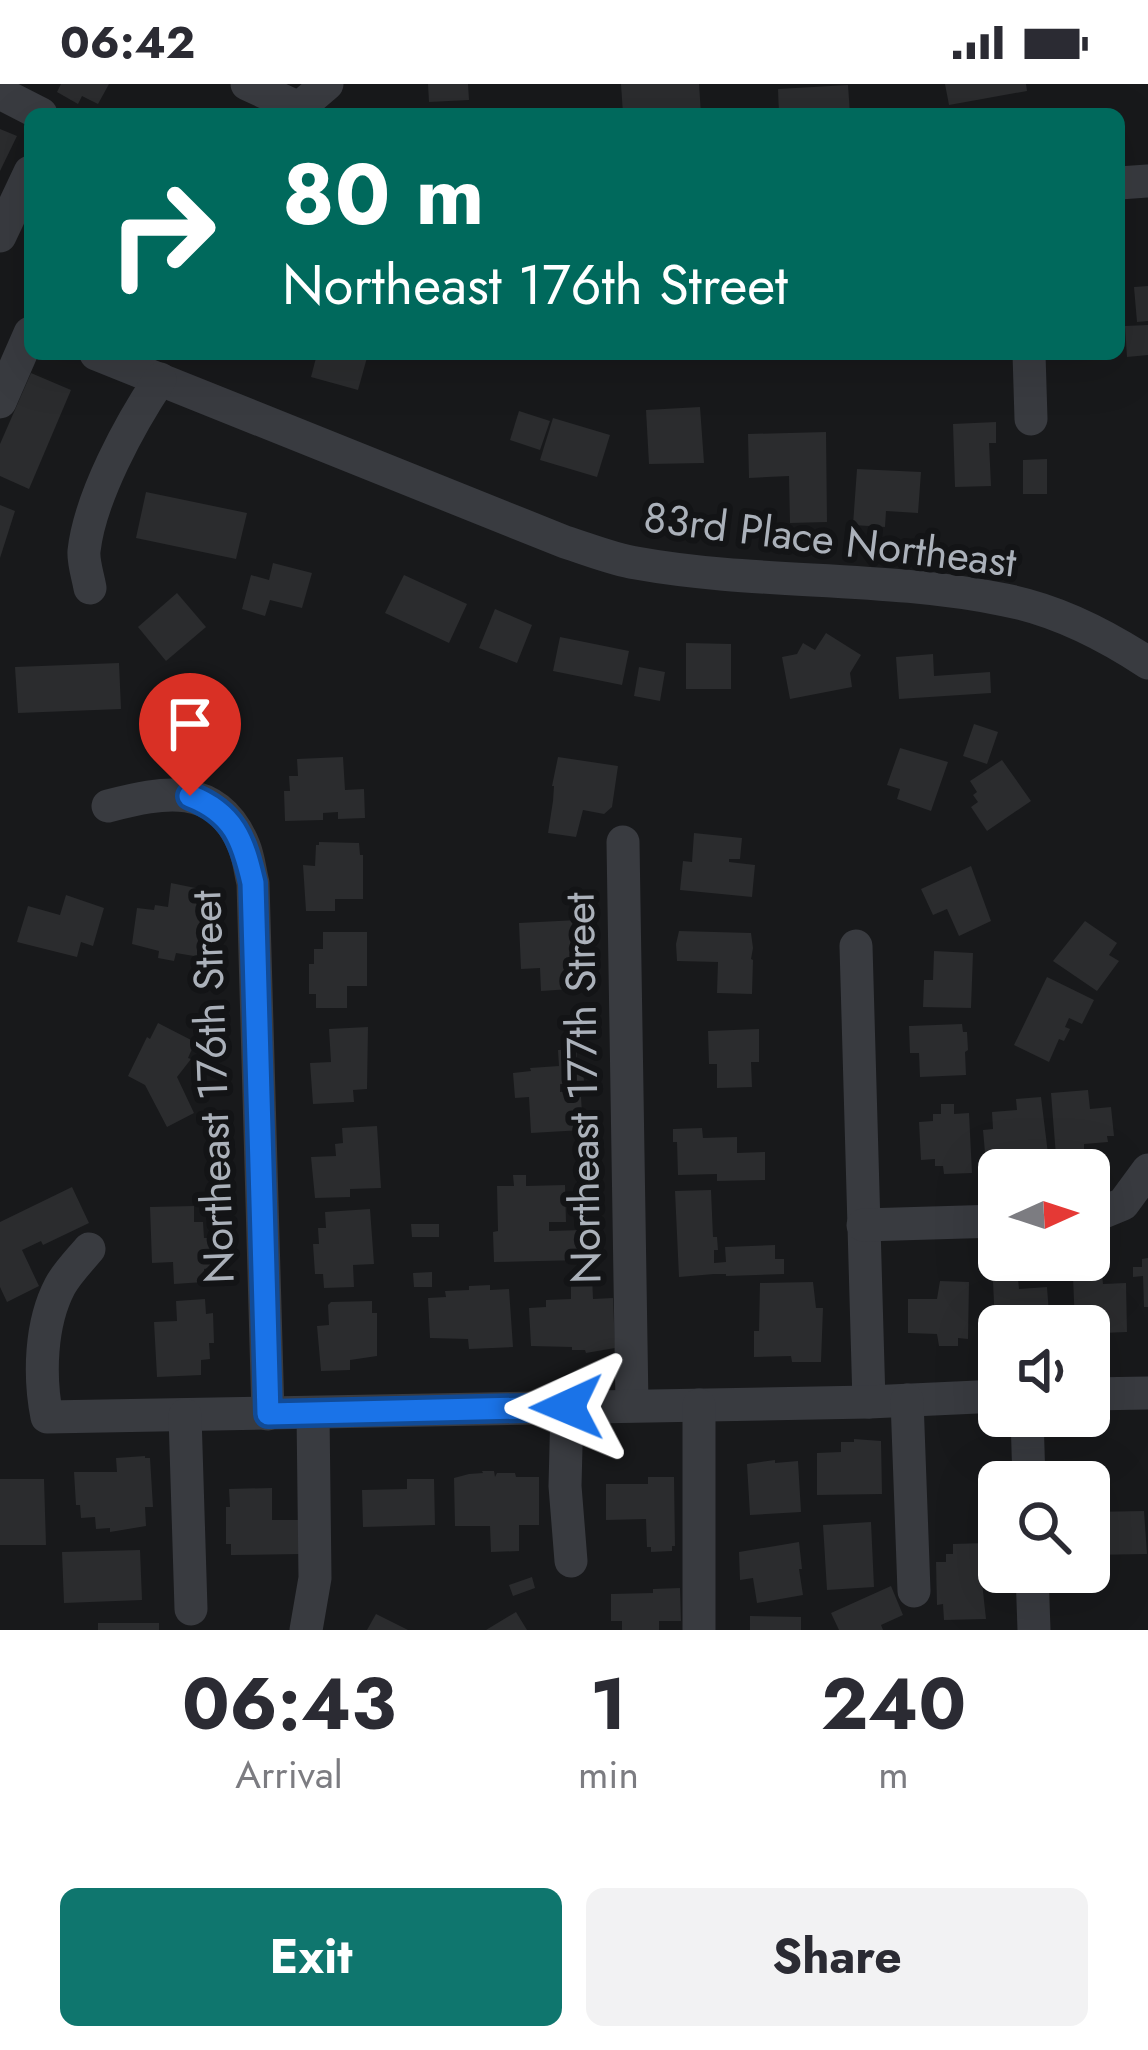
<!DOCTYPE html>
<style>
:root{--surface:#fff;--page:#f2f2f3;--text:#2b2b33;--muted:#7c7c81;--accent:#0f766e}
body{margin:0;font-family:Jost,sans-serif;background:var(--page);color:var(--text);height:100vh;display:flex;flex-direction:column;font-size:45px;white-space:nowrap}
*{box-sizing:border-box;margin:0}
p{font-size:39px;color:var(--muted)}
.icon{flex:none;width:66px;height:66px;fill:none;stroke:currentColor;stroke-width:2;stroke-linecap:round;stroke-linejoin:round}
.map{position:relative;height:1546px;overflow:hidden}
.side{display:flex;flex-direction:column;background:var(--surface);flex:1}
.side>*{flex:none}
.hud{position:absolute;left:24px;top:24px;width:1101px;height:252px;border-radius:18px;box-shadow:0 12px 48px #0002;background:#00695c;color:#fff;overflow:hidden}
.needle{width:78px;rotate:87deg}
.tools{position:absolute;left:978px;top:1065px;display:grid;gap:24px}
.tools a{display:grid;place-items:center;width:132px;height:132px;border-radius:18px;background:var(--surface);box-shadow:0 12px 48px #0002;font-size:60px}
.pin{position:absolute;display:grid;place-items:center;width:102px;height:102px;color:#fff;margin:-123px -51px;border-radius:50% 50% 50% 0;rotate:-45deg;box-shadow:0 0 12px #0007}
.pin .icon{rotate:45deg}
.me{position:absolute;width:132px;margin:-66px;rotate:269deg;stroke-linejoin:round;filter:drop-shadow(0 0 9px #0008)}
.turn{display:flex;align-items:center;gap:42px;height:252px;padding:0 60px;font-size:54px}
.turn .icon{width:156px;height:156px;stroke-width:2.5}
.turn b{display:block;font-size:84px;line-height:102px}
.eta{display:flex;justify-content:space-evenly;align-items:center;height:204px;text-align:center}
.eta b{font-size:72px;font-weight:700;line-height:84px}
.primary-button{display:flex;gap:24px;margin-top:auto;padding:24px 60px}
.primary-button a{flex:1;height:138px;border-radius:18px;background:var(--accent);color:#fff;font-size:48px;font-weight:700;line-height:138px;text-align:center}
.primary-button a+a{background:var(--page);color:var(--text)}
.status{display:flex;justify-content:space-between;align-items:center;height:84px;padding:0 60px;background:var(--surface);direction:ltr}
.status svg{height:33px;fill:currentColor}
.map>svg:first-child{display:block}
</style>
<div class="status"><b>06:42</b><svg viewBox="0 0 49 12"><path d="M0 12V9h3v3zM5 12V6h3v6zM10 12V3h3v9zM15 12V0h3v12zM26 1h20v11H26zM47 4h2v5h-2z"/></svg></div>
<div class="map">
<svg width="1148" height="1546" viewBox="0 0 1148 1546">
<rect width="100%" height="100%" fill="#18191b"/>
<g fill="#2b2c2e">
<path d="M61 0H109L98 20 82 12 78 20 57 8Z"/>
<path d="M428 0H468L469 16 429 18Z"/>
<path d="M621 0H699L701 30H623Z"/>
<path d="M945 0H1026L1027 7 949 21Z"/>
<path d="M848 1 850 30H779L778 5Z"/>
<path d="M0 45 17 52 0 87Z"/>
<path d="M1148 202V237L1137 238 1134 203Z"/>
<path d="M1148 241V271L1127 273 1125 242Z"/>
<path d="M317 270H368L358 306 311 293Z"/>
<path d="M31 289 71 306 29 405 0 392V360Z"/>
<path d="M700 323 704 379 649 380 646 326Z"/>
<path d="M519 327 550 337 540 366 510 356Z"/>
<path d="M553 334 610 351 597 393 540 376Z"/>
<path d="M996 338V359H989L991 402 955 403 953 340Z"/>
<path d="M826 348 827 438 790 439 789 392 749 394 748 350Z"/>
<path d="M1047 375V410H1023V376Z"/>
<path d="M857 385 921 388 918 429 886 427 885 443 853 441Z"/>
<path d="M146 408 247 429 236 475 136 454Z"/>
<path d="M0 421 15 427 0 474Z"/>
<path d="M273 479 312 489 302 524 270 516 265 532 242 525 251 491 269 496Z"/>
<path d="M404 491 467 520 449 559 385 529Z"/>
<path d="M177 509 206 543 166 577 138 543Z"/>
<path d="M495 525 532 541 517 579 479 564Z"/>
<path d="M826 549 861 571 850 589 852 603 790 615 782 573 797 570 803 559 815 566Z"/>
<path d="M560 553 629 567 622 601 553 587Z"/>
<path d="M686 559 731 560V605H686Z"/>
<path d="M933 570 934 592 990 588 991 609 899 615 896 573Z"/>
<path d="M119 579 121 625 18 629 15 583Z"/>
<path d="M639 583 665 588 660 617 634 612Z"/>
<path d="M974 640 998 648 987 680 963 672Z"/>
<path d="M900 664 948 678 931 727 897 715 900 705 887 701Z"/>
<path d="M343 673 345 706 364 705 365 734 338 735V728L323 729V736L285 737 284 707H290L289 692H298L297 675Z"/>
<path d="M558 673 618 682 612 723 604 730 583 726 576 753 548 749 553 717 554 702H552Z"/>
<path d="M1002 676 1031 717 987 747 971 723 978 718 973 711 977 708 970 697Z"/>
<path d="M694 749 742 754 740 775H729V778L755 781 752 813 680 806 683 777 692 778Z"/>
<path d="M319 758 359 759 360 771H363V815H335V827H306L303 781 315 782 316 761H319Z"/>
<path d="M971 782 991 837 959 852 947 825 933 831 921 805Z"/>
<path d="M171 799 210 807 200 873 176 869 174 877 158 874 159 867 132 860 137 824 154 826 155 821 168 823Z"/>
<path d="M66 811 104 824 93 862 81 858 77 873 17 858 28 822 60 831Z"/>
<path d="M578 836 579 862 570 863 571 905 541 907 540 884 521 885 519 839Z"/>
<path d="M1085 837 1117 859 1109 871 1119 877 1097 907 1053 877Z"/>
<path d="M679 847 751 849 753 864 751 875 753 876 752 910 717 909 718 878 677 877 676 860Z"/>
<path d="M323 848H367V902H347V924H316V910H309V880H314V865H323Z"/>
<path d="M934 867 973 869 971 924 923 923 924 896H933Z"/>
<path d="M1047 893 1094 916 1082 940 1069 934 1065 943 1070 945 1064 957 1059 955 1049 978 1014 961Z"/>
<path d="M158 939 195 958 188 974 191 975 177 993 194 1029 167 1043 145 1001 128 992 147 953 150 955Z"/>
<path d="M962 940 963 948H967L968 966 965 968 966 991 920 993 919 969H910L909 942Z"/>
<path d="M368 943 367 1005 353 1006 354 1018 313 1020 310 979 331 978 329 945Z"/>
<path d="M759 945V978H751L752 1003 717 1004V980H709L708 947Z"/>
<path d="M577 965V980L583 979 584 999 560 1000V1008L570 1007V1014L581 1013 583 1046 531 1049 529 1013 515 1014 513 989 531 987 530 984 559 982 558 966Z"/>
<path d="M1088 1006 1090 1025 1111 1023 1114 1052H1107L1108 1058 1084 1060V1069L1056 1072 1051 1009Z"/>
<path d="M1041 1013 1050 1086H1021L1019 1073 1012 1074V1077L986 1080 983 1046 993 1045 992 1028 1017 1026 1016 1015Z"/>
<path d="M941 1020H954V1030L969 1029 972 1089 944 1090 943 1082H935V1075L921 1076 919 1038 933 1037V1030H941Z"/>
<path d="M377 1042 381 1104 350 1105V1113L315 1114 311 1073 336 1072 335 1060 343 1059 342 1044Z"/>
<path d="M702 1044 703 1054 737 1053V1069L765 1068V1096L717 1097V1090L678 1091 677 1058H673V1045Z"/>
<path d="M513 1091H526V1102L565 1101 566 1138H549V1147L583 1146V1176L494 1178 493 1148 498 1147 497 1102H514Z"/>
<path d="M72 1103 89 1139 43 1161 41 1157 22 1166 39 1202 7 1218 0 1203V1138Z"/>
<path d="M711 1106 713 1153H717L718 1166H714V1179L726 1178 725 1163 775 1161V1175H784V1190L726 1192V1190H714L679 1193 675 1107Z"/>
<path d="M194 1122V1138H203L204 1154H209L211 1184 204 1185V1198L174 1200 173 1178 152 1179 150 1123Z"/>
<path d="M370 1125 374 1180 353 1181 354 1203 324 1204 323 1190H315L313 1160H319L318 1144H326L325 1128Z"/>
<path d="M411 1140H439V1153H412Z"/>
<path d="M1148 1174V1223H1144L1143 1192 1133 1193V1183H1142V1175Z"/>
<path d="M432 1188V1203H414L413 1189Z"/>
<path d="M592 1191 593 1215 613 1214 615 1264 586 1269 585 1266H572V1263L531 1262 529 1224 546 1223V1216L571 1215V1192Z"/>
<path d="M1102 1191 1103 1200 1126 1199 1127 1248 1102 1249 1101 1242H1075L1073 1192Z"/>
<path d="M1018 1195 1019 1205 1047 1203 1050 1242H995L993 1197Z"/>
<path d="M940 1197 969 1198 968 1255 958 1254V1262H939L937 1250 908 1249V1215H937Z"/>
<path d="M813 1198 816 1224H823L821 1278H792L791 1272 754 1273V1247H759L760 1199Z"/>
<path d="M490 1201V1206L509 1205 513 1263 469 1265 468 1255 430 1254 428 1214 446 1213 445 1207 469 1206V1202Z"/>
<path d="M205 1215 206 1230 213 1229 214 1259H209L210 1275 201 1276V1291L157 1293 154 1238 177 1237 176 1217Z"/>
<path d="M372 1217V1229H377V1272L350 1276V1286L321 1287 317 1242 329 1241 328 1221 331 1218Z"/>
<path d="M854 1355 881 1357 882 1410 817 1411V1369L841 1368V1358H854Z"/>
<path d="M145 1372V1374H150L153 1423H145L146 1442 110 1448V1444L96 1445 95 1433 81 1434 80 1421H76L74 1388H117L116 1374Z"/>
<path d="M775 1376V1379L798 1377 801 1428 750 1431 747 1380Z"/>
<path d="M482 1387H494L495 1393 497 1389H515L516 1393H539V1441H519V1467L491 1468 490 1442H455L454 1394 469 1390 483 1389Z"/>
<path d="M648 1393H674L675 1462H672V1467L651 1468V1463H647L646 1435 606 1436V1400H648Z"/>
<path d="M0 1395H44L46 1461H0Z"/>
<path d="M407 1395H434L435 1441 363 1443 362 1406 407 1405Z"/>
<path d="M272 1404V1436H300L301 1470 231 1471V1460H226V1423H230L229 1405Z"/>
<path d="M1144 1427 1147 1470 1089 1471V1428Z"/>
<path d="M871 1438 874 1503 827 1506 823 1441Z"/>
<path d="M799 1458 802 1485H799L803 1511 757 1519 753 1494 740 1496 739 1468Z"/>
<path d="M986 1459 987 1498H982L986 1535 944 1536 943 1520 937 1521 936 1478H946V1470H953V1460Z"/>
<path d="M140 1466 142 1516 64 1519 62 1468Z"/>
<path d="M532 1493 535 1504 513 1512 509 1501Z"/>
<path d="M891 1502 903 1531 881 1541 883 1546H839L831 1529Z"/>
<path d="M680 1504 681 1537H659V1546H622V1537H611V1510L653 1509V1505Z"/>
<path d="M516 1528 527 1546H486Z"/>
<path d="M376 1530 408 1546H367Z"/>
<path d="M750 1532 801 1533V1546H750Z"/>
<rect x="98" y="1539" width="61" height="7"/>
</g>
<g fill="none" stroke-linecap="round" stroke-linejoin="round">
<g stroke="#393b40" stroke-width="33">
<path d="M247 0 299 24 327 0"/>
<path d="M0 9 41 30"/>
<path d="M1119 99 1148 97"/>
<path d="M0 152 30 88"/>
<path d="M96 270 565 458C588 465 612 475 636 479 757 501 884 491 1005 516 1057 526 1104 550 1148 579"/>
<path d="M1029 270 1031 335"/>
<path d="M0 318 30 249"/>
<path d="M90 504C88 492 83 478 84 467 90 413 130 340 160 295"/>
<path d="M108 722C163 708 217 696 244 762 249 774 250 788 253 799L268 1330"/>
<path d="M623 758 632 1321"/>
<path d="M856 862 869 1318"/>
<path d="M1089 1134 1123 1120 1148 1086"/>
<path d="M863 1141 999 1137"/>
<path d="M89 1165C79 1177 67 1189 60 1202 40 1240 39 1293 47 1333L869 1318 999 1312"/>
<path d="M1089 1310 1148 1309"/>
<path d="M907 1316 914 1507"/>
<path d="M567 1323 565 1402 571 1477"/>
<path d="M185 1331 191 1525"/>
<path d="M1027 1332 1029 1398"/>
<path d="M1032 1488 1034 1546"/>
<path d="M306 1546 315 1494 313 1329"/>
<path d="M699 1546V1321"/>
</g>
</g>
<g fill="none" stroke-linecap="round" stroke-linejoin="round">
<g stroke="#114b97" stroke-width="30">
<path id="route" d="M190 712C234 729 243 756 253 799L268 1330 567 1323"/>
</g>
<use href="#route" stroke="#1a73e8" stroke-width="21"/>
</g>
<g text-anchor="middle" stroke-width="12" stroke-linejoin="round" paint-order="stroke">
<g font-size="42" fill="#abb1ba" stroke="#131416">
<text transform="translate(830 455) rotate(7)" y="15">83rd Place Northeast</text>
<text transform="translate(212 1003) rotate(-92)" y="15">Northeast 176th Street</text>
<text transform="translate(582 1004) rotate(-91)" y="15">Northeast 177th Street</text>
</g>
</g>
</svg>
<div class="tools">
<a><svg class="needle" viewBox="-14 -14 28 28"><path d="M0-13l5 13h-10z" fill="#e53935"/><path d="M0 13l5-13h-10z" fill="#7c7c81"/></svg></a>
<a><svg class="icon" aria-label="sound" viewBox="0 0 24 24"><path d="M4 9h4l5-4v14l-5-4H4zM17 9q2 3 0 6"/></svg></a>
<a><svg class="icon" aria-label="search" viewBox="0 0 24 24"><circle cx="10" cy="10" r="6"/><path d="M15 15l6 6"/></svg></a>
</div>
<div class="pin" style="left:190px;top:712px;background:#d93025"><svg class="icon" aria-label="arrive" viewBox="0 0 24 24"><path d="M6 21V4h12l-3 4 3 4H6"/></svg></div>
<svg class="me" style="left:567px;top:1323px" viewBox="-20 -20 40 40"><path d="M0-17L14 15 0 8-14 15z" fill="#1a73e8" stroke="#fff" stroke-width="4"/></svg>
<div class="hud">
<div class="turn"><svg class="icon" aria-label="right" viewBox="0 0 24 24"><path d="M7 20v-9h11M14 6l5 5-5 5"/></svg><div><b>80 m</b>Northeast 176th Street</div></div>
</div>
</div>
<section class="side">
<div class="eta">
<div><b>06:43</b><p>Arrival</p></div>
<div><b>1</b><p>min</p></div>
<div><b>240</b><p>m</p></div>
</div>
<div class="primary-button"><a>Exit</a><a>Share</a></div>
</section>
